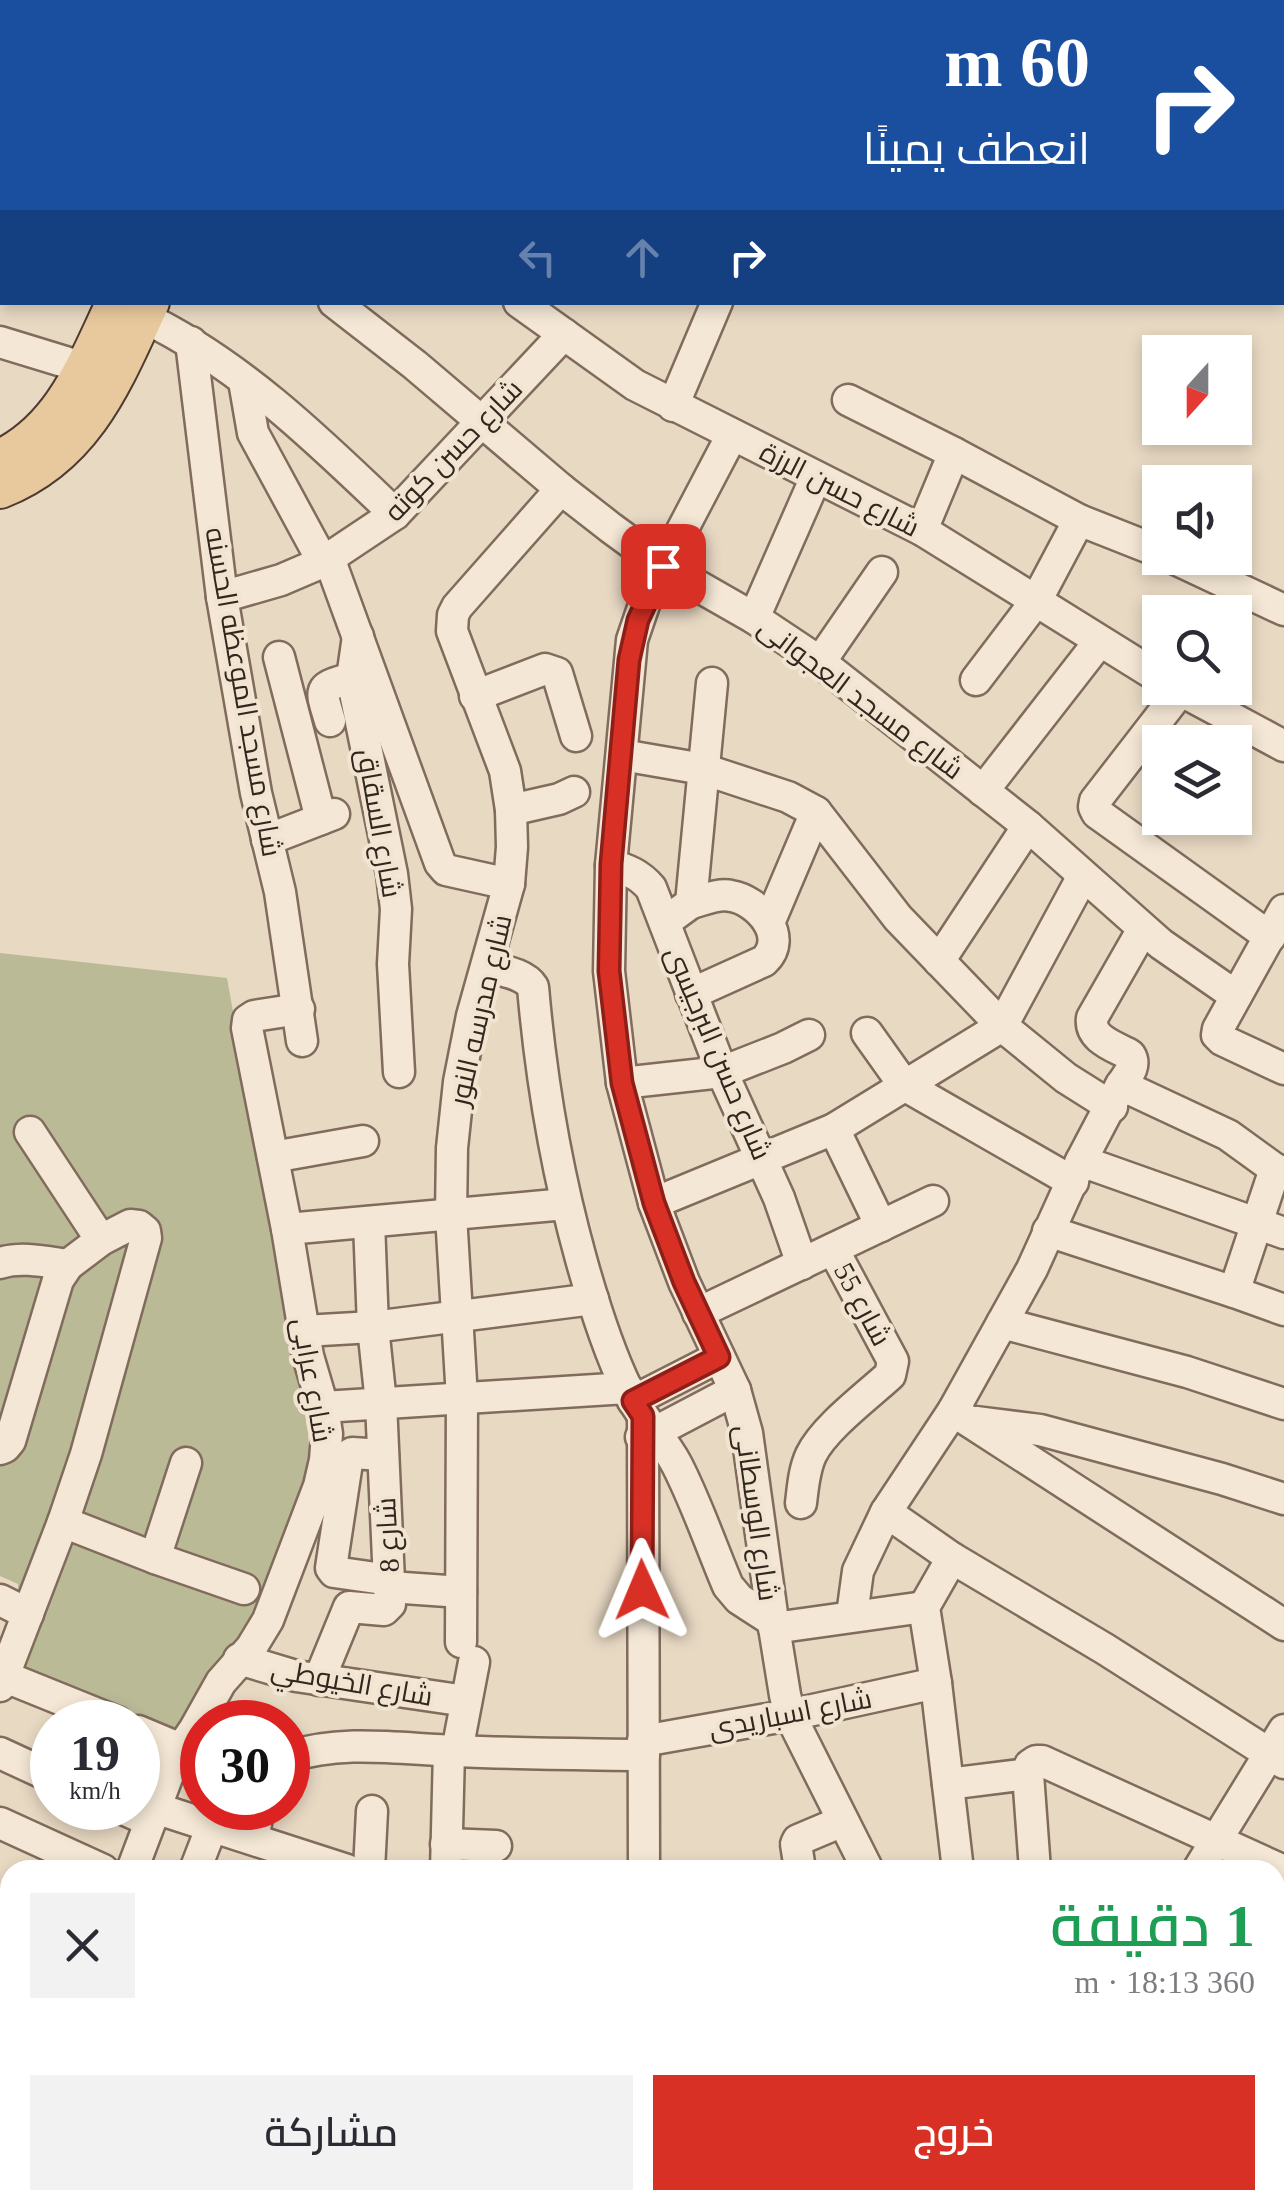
<!DOCTYPE html>
<html lang="ar">
<meta charset="utf-8">
<style>
:root{--surface:#fff;--page:#f2f2f3;--text:#2b2b33;--muted:#7c7c81;--accent:#d93025}
body{margin:0;font-family:"Times New Roman",Cairo,serif;background:var(--page);color:var(--text);direction:rtl;height:100vh;display:flex;flex-direction:column;font-size:38px;white-space:nowrap}
*{box-sizing:border-box;margin:0}
p{font-size:32px;color:var(--muted)}
.icon{flex:none;width:55px;height:55px;fill:none;stroke:currentColor;stroke-width:2;stroke-linecap:round;stroke-linejoin:round}
.map{position:relative;flex:1;overflow:hidden;direction:ltr}
.side{position:absolute;left:0px;top:1860px;width:1285px;height:350px;display:flex;flex-direction:column;background:var(--surface);border-radius:30px 30px 0 0;box-shadow:0 5px 15px #0003;direction:rtl}
.side>*{flex:none}
.banner{position:absolute;left:0px;top:0px;width:1285px;height:305px;box-shadow:0 5px 15px #0003;direction:rtl;background:#1a4fa0;color:#fff;overflow:hidden}
.needle{width:65px;rotate:201deg}
.buttons{position:absolute;left:1142px;top:335px;display:grid;gap:20px}
.buttons a{display:grid;place-items:center;width:110px;height:110px;border-radius:0px;background:var(--surface);box-shadow:0 5px 15px #0003;font-size:50px}
.speed{position:absolute;left:30px;top:1700px;display:flex;gap:20px;font-size:50px;font-weight:700;text-align:center}
.speed>*{display:grid;place-content:center;width:130px;height:130px;border-radius:50%;background:var(--surface);box-shadow:0 5px 15px #0003;line-height:1}
.speed small{font-size:25px;font-weight:400}
.speed .limit{border:15px solid #d22;background:#fff;color:#111}
.pin{position:absolute;display:grid;place-items:center;width:85px;height:85px;color:#fff;margin:-42px;border-radius:20px;box-shadow:0 5px 15px #0006}
.me{position:absolute;width:110px;margin:-55px;rotate:359deg;stroke-linejoin:round;filter:drop-shadow(0 0 8px #0008)}
.turn{display:flex;align-items:center;gap:35px;height:210px;padding:0 30px;font-size:45px}
.turn .icon{width:130px;height:130px;stroke-width:2.5}
.turn b{display:block;font-size:70px;line-height:85px}
.lanes{display:flex;align-items:center;height:95px;padding:0 30px;background:#0003;justify-content:center;gap:50px;direction:ltr}
.lanes .off{opacity:.35}
.round{display:grid;place-items:center;flex:none;width:105px;height:105px;border-radius:0px;background:var(--page)}
.overview{display:flex;align-items:center;justify-content:space-between;height:170px;padding:0 30px}
h1{font-size:60px;font-weight:600;line-height:75px;color:#1e9e55}
.action{display:flex;gap:20px;margin-top:auto;padding:20px 30px}
.action a{flex:1;height:115px;border-radius:0px;background:var(--accent);color:#fff;font-size:40px;font-weight:600;line-height:115px;text-align:center}
.action a+a{background:var(--page);color:var(--text)}
.map>svg:first-child{display:block}
</style>
<div class="map">
<svg width="1284" height="2210" viewBox="0 0 1284 2210">
<rect width="100%" height="100%" fill="#e8d9c3"/>
<path fill="#baba97" d="M0 953 227 978 308 1429 309 1465 252 1628 176 1734 19 1670 18 1584 0 1576Z"/>
<g fill="none" stroke-linecap="round" stroke-linejoin="round">
<g stroke="#806b5c" stroke-width="35">
<g id="minor">
<path d="M268 0 269 2"/>
<path d="M101 2 104 0"/>
<path d="M0 38 2 39"/>
<path d="M334 302 415 365 561 489 611 528 663 566 754 618 820 662 1028 826 1161 944 1236 996"/>
<path d="M519 302 635 385 922 530 1160 678"/>
<path d="M143 317C239 363 319 441 395 514"/>
<path d="M0 342 85 368"/>
<path d="M191 342 222 597 256 793 280 892 302 1041"/>
<path d="M244 381 253 433 323 562"/>
<path d="M848 400 954 453 1079 520 1160 552"/>
<path d="M673 406 717 302"/>
<path d="M732 435 646 599 632 640 611 865 609 971 622 1083 654 1203 684 1282 735 1390 747 1433 773 1621 785 1695 790 1715 868 1870"/>
<path d="M922 530 954 453"/>
<path d="M329 558 440 863 446 870 509 884"/>
<path d="M1173 558 1284 610"/>
<path d="M222 597 281 580 323 562 395 514 564 334"/>
<path d="M754 618 816 477"/>
<path d="M358 636 352 678 392 874 396 909 393 964 399 1072"/>
<path d="M279 657 321 819"/>
<path d="M820 662 882 572"/>
<path d="M976 680 1036 601 1079 520"/>
<path d="M1176 688 1284 746"/>
<path d="M1181 690 1095 801 1094 807 1097 813 1270 937"/>
<path d="M475 696 545 669 557 673 576 736"/>
<path d="M330 721C320 687 317 688 352 678"/>
<path d="M622 755 703 769 788 797 816 812 898 918 1002 1026 1066 1078 1112 1107"/>
<path d="M983 791 1099 642"/>
<path d="M511 810 559 799 574 792"/>
<path d="M267 840 334 814"/>
<path d="M611 865C628 870 639 874 651 888L722 1072 779 1198 802 1264"/>
<path d="M1284 910 1218 1029 1217 1035 1222 1040 1284 1069"/>
<path d="M665 922 691 903 712 683"/>
<path d="M769 923 816 812"/>
<path d="M939 961 1028 826"/>
<path d="M487 967C502 971 524 973 533 987 541 1080 556 1169 581 1259 593 1302 607 1348 627 1389 640 1417 663 1438 677 1465 697 1504 711 1546 728 1586L739 1599 773 1621"/>
<path d="M691 994 764 961C790 937 758 900 731 896 719 893 703 900 691 903"/>
<path d="M867 1033 904 1085 1073 1182"/>
<path d="M622 1083 722 1072 783 1048 809 1035"/>
<path d="M1121 1085C1127 1076 1137 1066 1130 1055 1114 1046 1089 1039 1092 1018L1143 929"/>
<path d="M834 1129 881 1226"/>
<path d="M30 1132 101 1240"/>
<path d="M273 1157 363 1141"/>
<path d="M1081 1161 1284 1233"/>
<path d="M1284 1172 1275 1169 1228 1135 1121 1085 1081 1161 1032 1269 1002 1323 953 1411 886 1512 952 1558 1105 1649 1284 1763"/>
<path d="M654 1203 834 1129 1002 1026 1083 876"/>
<path d="M287 1229 566 1204"/>
<path d="M1048 1231 1234 1292 1284 1310"/>
<path d="M0 1263C21 1256 47 1262 68 1265"/>
<path d="M1234 1292 1275 1169"/>
<path d="M698 1313 933 1201"/>
<path d="M1002 1323 1187 1372 1284 1404"/>
<path d="M304 1331 373 1327 593 1299"/>
<path d="M633 1401 719 1357"/>
<path d="M323 1407 627 1388"/>
<path d="M953 1411 1284 1625"/>
<path d="M643 1416 644 1870"/>
<path d="M976 1422 1040 1430 1222 1479 1284 1499"/>
<path d="M641 1437 655 1432 735 1390"/>
<path d="M0 1449 5 1447 10 1441 58 1280 68 1265 101 1240 130 1225 139 1226 145 1231 146 1238 86 1454 63 1522 0 1686"/>
<path d="M383 1455 352 1453 348 1456 331 1568 334 1572 390 1580"/>
<path d="M801 1503C803 1487 804 1470 811 1455 824 1428 867 1396 890 1375L893 1361 833 1249"/>
<path d="M63 1522 155 1558 244 1589"/>
<path d="M155 1558 186 1463"/>
<path d="M952 1558 924 1607 936 1683 958 1870"/>
<path d="M390 1587 461 1592"/>
<path d="M0 1600 28 1614"/>
<path d="M852 1615 858 1571 886 1512"/>
<path d="M774 1628 924 1607"/>
<path d="M461 1642 462 1398 451 1215 452 1148 459 1082 472 1016 509 884 512 847 511 810 505 771 452 631 453 615 457 607 561 489"/>
<path d="M239 1659 296 1676 466 1701"/>
<path d="M0 1671 13 1680 117 1722"/>
<path d="M319 1680 349 1607 384 1610 390 1604 381 1403 373 1327 369 1222"/>
<path d="M138 1731 181 1749"/>
<path d="M643 1741 790 1715 936 1683"/>
<path d="M457 1751 474 1662"/>
<path d="M0 1753 52 1777"/>
<path d="M288 1757C343 1739 400 1749 457 1751 519 1754 581 1754 644 1755"/>
<path d="M948 1784 1028 1774"/>
<path d="M121 1808 150 1821"/>
<path d="M155 1808 347 1870"/>
<path d="M0 1823 103 1870"/>
<path d="M253 1839 259 1808"/>
<path d="M446 1844 496 1846"/>
<path d="M799 1863 796 1844 798 1840 843 1821"/>
<path d="M132 1870 174 1759 194 1730 221 1682 251 1648 268 1620 319 1486 325 1460 327 1434 323 1407 308 1356 287 1229 247 1028 248 1020 254 1016 299 1009"/>
<path d="M195 1870 212 1826"/>
<path d="M369 1870 372 1811"/>
<path d="M446 1870 449 1751"/>
<path d="M1035 1870 1028 1774 1030 1765 1036 1761H1042L1284 1871"/>
<path d="M1198 1870 1284 1730"/>
<path d="M0 1917 10 1921"/>
<path d="M10 1995 5 2013 10 2018"/>
<path d="M1275 2050 1284 2043"/>
<path d="M0 2071 10 2076"/>
<path d="M1275 2076 1284 2069"/>
<path d="M0 2149 10 2152"/>
<path d="M239 2200 269 2208"/>
<path d="M1113 2200 1136 2210"/>
<path d="M0 2207 31 2210"/>
<path d="M377 2210V2200"/>
<path d="M445 2210V2200"/>
<path d="M643 2210V2200"/>
<path d="M744 2210 757 2200"/>
<path d="M1060 2210 1073 2200"/>
</g>
</g>
<g stroke="#4e3b30" stroke-width="42">
<g id="major">
<path d="M378 2 382 0"/>
<path d="M441 2 446 0"/>
<path d="M0 459C64 429 87 362 116 302"/>
<path d="M0 489C85 456 114 380 150 302"/>
</g>
</g>
<use href="#minor" stroke="#f4e7d5" stroke-width="30"/>
<use href="#major" stroke="#e8c99e" stroke-width="38"/>
</g>
<g fill="none" stroke-linecap="round" stroke-linejoin="round">
<g stroke="#8d1f18" stroke-width="25">
<path id="route" d="M642 1590 643 1416 633 1401 719 1357 684 1282 654 1203 622 1083 609 971 611 864 629 660 638 620 663 566"/>
</g>
<use href="#route" stroke="#d93025" stroke-width="18"/>
</g>
<g text-anchor="middle" stroke-width="8" stroke-linejoin="round" paint-order="stroke">
<g font-size="28" fill="#32261e" stroke="#f1e4d1">
<text transform="translate(453 450) rotate(-46)" y="10">شارع حسن كوته</text>
<text transform="translate(840 489) rotate(27)" y="10">شارع حسن الرزة</text>
<text transform="translate(244 692) rotate(80)" y="10">شارع مسجد الموعظه الحسنه</text>
<text transform="translate(861 698) rotate(37)" y="10">شارع مسجد العجوانى</text>
<text transform="translate(380 823) rotate(80)" y="10">شارع السقاق</text>
<text transform="translate(480 1010) rotate(-77)" y="10">شارع مدرسه النور</text>
<text transform="translate(719 1053) rotate(67)" y="10">شارع حسن البرجيسى</text>
<text transform="translate(863 1304) rotate(62)" y="10">شارع 55</text>
<text transform="translate(313 1380) rotate(80)" y="10">شارع عرابى</text>
<text transform="translate(757 1513) rotate(82)" y="10">شارع الوسطانى</text>
<text transform="translate(387 1535) rotate(-93)" y="10">شارع 8</text>
<text transform="translate(352 1682) rotate(10)" y="10">شارع الخيوطي</text>
<text transform="translate(790 1713) rotate(-11)" y="10">شارع اسباريدى</text>
</g>
</g>
</svg>
<div class="buttons">
<a><svg class="needle" viewBox="-14 -14 28 28"><path d="M0-13l5 13h-10z" fill="#e53935"/><path d="M0 13l5-13h-10z" fill="#7c7c81"/></svg></a>
<a><svg class="icon" aria-label="sound" viewBox="0 0 24 24"><path d="M4 9h4l5-4v14l-5-4H4zM17 9q2 3 0 6"/></svg></a>
<a><svg class="icon" aria-label="search" viewBox="0 0 24 24"><circle cx="10" cy="10" r="6"/><path d="M15 15l6 6"/></svg></a>
<a><svg class="icon" aria-label="layers" viewBox="0 0 24 24"><path d="M12 4l9 5-9 5-9-5zM3 14l9 5 9-5"/></svg></a>
</div>
<div class="speed"><div>19<small>km/h</small></div><div class="limit">30</div></div>
<div class="pin" style="left:663px;top:566px;background:#d93025"><svg class="icon" aria-label="arrive" viewBox="0 0 24 24"><path d="M6 21V4h12l-3 4 3 4H6"/></svg></div>
<svg class="me" style="left:642px;top:1590px" viewBox="-20 -20 40 40"><path d="M0-17L14 15 0 8-14 15z" fill="#d93025" stroke="#fff" stroke-width="4"/></svg>
<div class="banner">
<div class="turn"><svg class="icon" aria-label="right" viewBox="0 0 24 24"><path d="M7 20v-9h11M14 6l5 5-5 5"/></svg><div><b>60 m</b>انعطف يمينًا</div></div>
<div class="lanes"><svg class="icon off" aria-label="left" viewBox="0 0 24 24"><path d="M17 20v-9H6M10 6l-5 5 5 5"/></svg><svg class="icon off" aria-label="ahead" viewBox="0 0 24 24"><path d="M12 20V5M6 11l6-6 6 6"/></svg><svg class="icon" aria-label="right" viewBox="0 0 24 24"><path d="M7 20v-9h11M14 6l5 5-5 5"/></svg></div>
</div>
<section class="side">
<div class="overview"><div><h1>1 دقيقة</h1><p>360 m · 18:13</p></div><a class="round"><svg class="icon" aria-label="close" viewBox="0 0 24 24"><path d="M6 6l12 12M18 6L6 18"/></svg></a></div>
<div class="action"><a>خروج</a><a>مشاركة</a></div>
</section>
</div>
